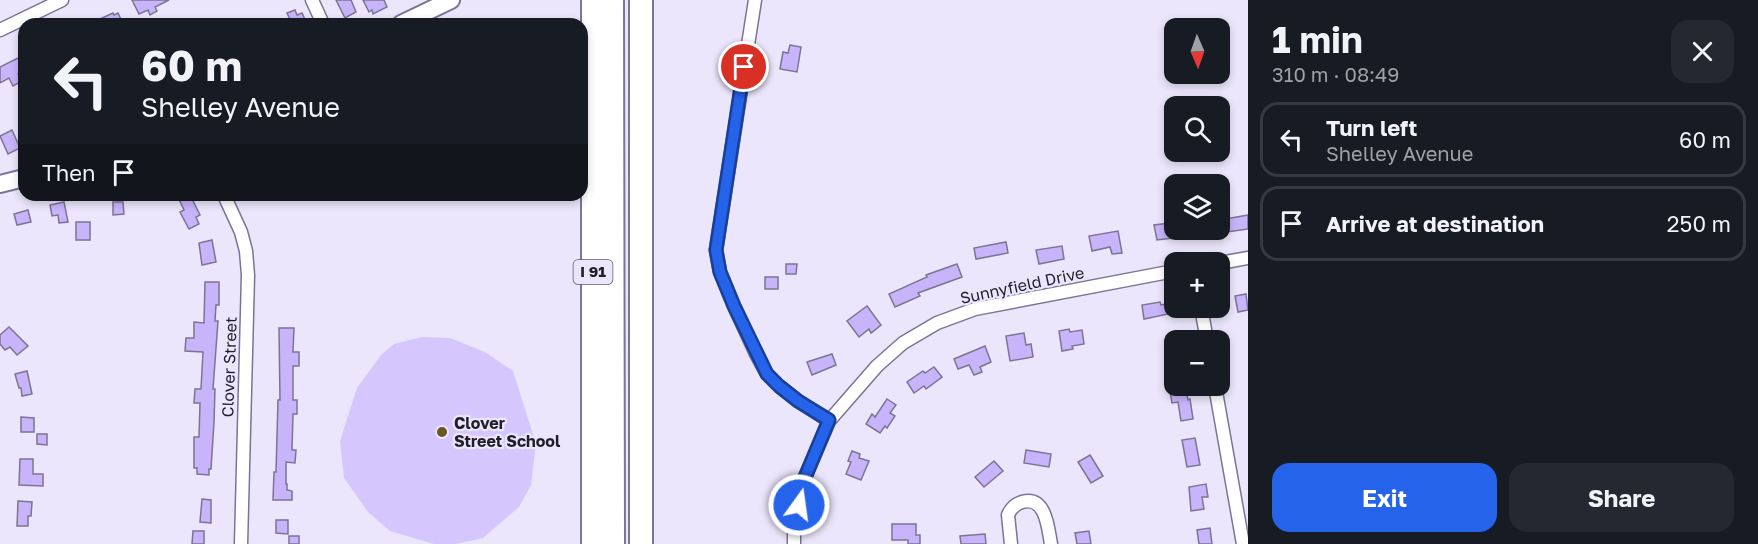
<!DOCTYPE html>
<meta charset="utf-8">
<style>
:root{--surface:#171b24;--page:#242831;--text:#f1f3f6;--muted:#9ea1a6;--line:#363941;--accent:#2563eb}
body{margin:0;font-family:"Golos Text",sans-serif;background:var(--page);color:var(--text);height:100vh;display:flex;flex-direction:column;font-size:22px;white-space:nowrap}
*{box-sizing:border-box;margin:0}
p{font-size:20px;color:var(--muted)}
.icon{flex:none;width:33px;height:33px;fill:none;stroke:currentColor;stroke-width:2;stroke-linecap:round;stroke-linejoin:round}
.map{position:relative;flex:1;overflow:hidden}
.drawer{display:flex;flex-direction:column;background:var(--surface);width:510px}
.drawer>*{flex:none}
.banner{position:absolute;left:18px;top:18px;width:570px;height:183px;border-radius:18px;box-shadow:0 3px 9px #0003;background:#171b24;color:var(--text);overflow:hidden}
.needle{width:39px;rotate:178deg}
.fabs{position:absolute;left:1164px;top:18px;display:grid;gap:12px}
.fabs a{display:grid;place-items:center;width:66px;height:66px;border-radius:12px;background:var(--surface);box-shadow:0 3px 9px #0003;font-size:30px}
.pin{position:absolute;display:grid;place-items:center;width:51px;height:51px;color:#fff;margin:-26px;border:3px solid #fff;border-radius:50%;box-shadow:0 2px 6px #0007}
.me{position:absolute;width:66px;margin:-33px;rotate:14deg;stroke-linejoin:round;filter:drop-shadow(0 0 4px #0008)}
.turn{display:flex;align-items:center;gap:21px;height:126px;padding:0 24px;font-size:27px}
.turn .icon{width:78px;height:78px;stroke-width:2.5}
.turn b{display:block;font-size:42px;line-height:51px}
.then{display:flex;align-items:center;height:57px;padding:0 24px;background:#0003;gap:12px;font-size:22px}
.round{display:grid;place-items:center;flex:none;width:63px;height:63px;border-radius:18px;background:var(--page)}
.head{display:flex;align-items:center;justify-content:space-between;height:102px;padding:0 24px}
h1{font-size:36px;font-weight:700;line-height:45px}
.cta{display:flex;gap:12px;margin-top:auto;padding:12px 24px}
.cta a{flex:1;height:69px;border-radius:18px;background:var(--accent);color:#fff;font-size:24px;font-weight:700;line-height:69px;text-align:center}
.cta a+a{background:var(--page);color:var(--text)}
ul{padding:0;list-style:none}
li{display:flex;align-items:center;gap:18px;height:75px;margin:0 12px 9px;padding:0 12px;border:3px solid var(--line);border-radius:18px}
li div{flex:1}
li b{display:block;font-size:22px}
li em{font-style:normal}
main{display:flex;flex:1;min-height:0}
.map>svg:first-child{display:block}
</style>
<main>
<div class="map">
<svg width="1248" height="544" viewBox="0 0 1248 544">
<rect width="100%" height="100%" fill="#ebe6fb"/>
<path fill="#d5c7fd" d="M422 337 450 338 485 352 513 371 536 444 531 485 519 507 483 538 456 544H434L390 531 368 512 344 478 340 441 357 388 381 355 394 344Z"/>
<g fill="#c8b4fb" stroke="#7c7493" stroke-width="1.5">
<path d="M132 0H169L155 7 157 11 150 15 148 10 139 14Z"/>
<path d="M336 0H351L356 12 345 18Z"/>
<path d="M363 0H384L387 7 373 14 372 10 369 12Z"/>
<path d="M295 10 297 15 302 13 307 24H292L287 13Z"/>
<path d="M113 13 114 15 118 13 123 24H89Z"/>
<path d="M790 45 801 47 797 72 780 69 783 52 788 53Z"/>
<path d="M18 58 24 69 18 74 22 81 13 86 9 78 0 83V67Z"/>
<path d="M12 130 20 148 8 154 0 136Z"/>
<path d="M177 195H190L200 215 196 217 199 224 189 229 180 212 184 210Z"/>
<path d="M64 202 68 222 59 223 58 215 52 216 50 205Z"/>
<path d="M113 202H123L124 214 113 215Z"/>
<path d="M28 210 31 222 17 225 14 214Z"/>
<path d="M1248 215V229L1220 233V220Z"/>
<rect x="76" y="222" width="14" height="18"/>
<path d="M1170 223V227L1174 226V230H1180L1181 237 1157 240 1154 225Z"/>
<path d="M1118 231 1122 253 1112 254 1110 247 1092 251 1089 236Z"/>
<path d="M212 240 216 262 202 265 199 243Z"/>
<path d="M1006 242 1008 253 976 259 974 248Z"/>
<path d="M1062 246 1064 259 1039 264 1036 250Z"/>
<path d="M786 264H797L796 274H786Z"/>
<path d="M957 264 962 277 918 293 920 296 895 307 889 294 927 277 926 275Z"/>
<rect x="765" y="277" width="13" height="12"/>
<path d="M205 282H219V305H216L215 321H218L213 389H215L214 422 211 469H209V475L197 474V468H194V437H199L200 403H194L195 389H201L203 352 185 351 186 338H194V322L204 323Z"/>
<path d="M1246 294 1248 310 1238 312 1235 296Z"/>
<path d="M1160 302 1161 305 1171 303 1173 313 1144 319 1142 305Z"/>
<path d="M867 306 881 325 871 333 869 329 859 337 847 321Z"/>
<path d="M9 327 28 346 17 355 10 347 5 350 0 344V335Z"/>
<path d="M279 328H294L293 352H299V366H293V400H297V414H293L292 450H296L295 463 286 462V484H287V490L292 491V500H273L274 472H276L278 400H280Z"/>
<path d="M1069 329 1070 332 1082 330 1084 344 1072 346 1073 349 1062 351 1059 331Z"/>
<path d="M1024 333 1026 345 1031 344 1033 357 1010 361 1006 336Z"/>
<path d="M1174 343V374H1169L1165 344Z"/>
<path d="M985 346 991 362 980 367 982 372 974 375 969 365 958 369 954 359Z"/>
<path d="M832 354 836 365 812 375 807 362Z"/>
<path d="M934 367 942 377 926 389 924 386 914 393 907 382 923 371 925 373Z"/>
<path d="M27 371 32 394 22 396 21 388H19L15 374Z"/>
<path d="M1186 389 1188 400 1190 399 1193 419 1181 421 1178 402 1172 403 1170 392Z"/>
<path d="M887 399 896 405 890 413 895 416 887 428 885 426 880 433 866 424 872 414 875 417Z"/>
<path d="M21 417 34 418V432H21Z"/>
<path d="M37 434H47V445L37 444Z"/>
<path d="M1195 438 1200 465 1187 467 1182 440Z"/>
<path d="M1026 450 1051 454 1049 467 1024 463Z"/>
<path d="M852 451 860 454 859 458 869 461 861 480 846 474 851 462 848 461Z"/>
<path d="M1090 455 1103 476 1091 483 1078 462Z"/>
<path d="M20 459H33V474H43V486L19 485Z"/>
<path d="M994 461 1003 471 984 487 975 477Z"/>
<path d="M1206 484 1208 497H1202L1204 509 1191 511 1189 487Z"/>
<path d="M202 499 211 500V523L200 522Z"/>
<path d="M18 501 32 502 31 516H28V526H17Z"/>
<path d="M276 520H288V534L276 533Z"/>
<path d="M892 524H916V535H920V544H908V540H892Z"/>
<path d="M1210 528 1212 544H1199L1197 530Z"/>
<path d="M193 531H204V544H192Z"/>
<path d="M1089 531 1091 544H1077L1075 533Z"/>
<path d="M985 534 986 544H961L960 536Z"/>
<rect x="289" y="536" width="10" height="8"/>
</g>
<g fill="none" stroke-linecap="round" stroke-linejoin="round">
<g stroke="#7c7493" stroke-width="15">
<g id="minor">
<path d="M312 0 323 24"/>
<path d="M755 0 716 250 720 272 734 306 756 354 767 374 779 386 798 401 829 421"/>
<path d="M0 30 62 0"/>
<path d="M224 195 241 232 246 251 248 275 241 544"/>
<path d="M1220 263 1248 258"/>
<path d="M1201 308 1207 340"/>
<path d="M1215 386 1243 544"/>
<path d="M794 544V527L803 482 829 421 877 366 903 343 937 323 975 309 1174 271"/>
<path d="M1011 544 1008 515C1011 508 1015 504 1022 502 1046 495 1048 528 1051 544"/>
</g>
</g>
<g stroke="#7c7493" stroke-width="20">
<g id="tertiary">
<path d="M401 24 451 0"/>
<path d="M0 184 24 178"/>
</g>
</g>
<g stroke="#7c7493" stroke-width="26">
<g id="motorway">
<path d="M593 0V544"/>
<path d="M612 0 613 544"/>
<path d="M641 0V544"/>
</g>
</g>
<use href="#minor" stroke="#fff" stroke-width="12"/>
<use href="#tertiary" stroke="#fff" stroke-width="16"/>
<use href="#motorway" stroke="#fff" stroke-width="22"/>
</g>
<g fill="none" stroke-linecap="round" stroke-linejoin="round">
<g stroke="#184099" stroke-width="15">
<path id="route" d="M744 67 716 250 720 272 734 306 767 374 779 386 798 401 829 420 803 482 799 505"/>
</g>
<use href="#route" stroke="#2563eb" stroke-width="10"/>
</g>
<circle fill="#6b5625" stroke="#ebe6fb" stroke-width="2" cx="442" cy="432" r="6"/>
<g text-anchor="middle" stroke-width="4.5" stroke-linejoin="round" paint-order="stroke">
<rect fill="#ebe6fb" stroke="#5e5a69" stroke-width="1.5" x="573.5" y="260" width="39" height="24" rx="4.5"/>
<g font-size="15" font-weight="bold" fill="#211e2b">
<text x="593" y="277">I 91</text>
</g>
<g font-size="16" fill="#211e2b" stroke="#ebe6fb">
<text transform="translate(1022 285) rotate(-12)" y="6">Sunnyfield Drive</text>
<text transform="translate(229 367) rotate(-88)" y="6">Clover Street</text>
</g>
<g font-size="16" font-weight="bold" fill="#211e2b" stroke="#ebe6fb" text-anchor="start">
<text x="454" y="429">Clover<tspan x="454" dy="18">Street School</tspan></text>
</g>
</g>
</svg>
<div class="fabs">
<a><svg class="needle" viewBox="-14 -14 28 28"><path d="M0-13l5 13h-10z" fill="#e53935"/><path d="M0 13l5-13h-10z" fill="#9ea1a6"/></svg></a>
<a><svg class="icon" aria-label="search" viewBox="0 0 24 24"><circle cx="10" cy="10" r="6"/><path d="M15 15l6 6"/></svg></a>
<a><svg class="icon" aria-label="layers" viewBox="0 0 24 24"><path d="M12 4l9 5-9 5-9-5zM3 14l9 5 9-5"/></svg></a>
<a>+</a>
<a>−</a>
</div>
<div class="pin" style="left:744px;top:67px;background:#d93025"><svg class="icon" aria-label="arrive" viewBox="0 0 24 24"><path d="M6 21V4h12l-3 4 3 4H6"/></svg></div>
<svg class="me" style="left:799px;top:505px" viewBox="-20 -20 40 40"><circle r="17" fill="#2563eb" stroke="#fff" stroke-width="3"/><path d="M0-11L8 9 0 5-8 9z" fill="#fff"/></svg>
<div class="banner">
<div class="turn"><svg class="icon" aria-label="left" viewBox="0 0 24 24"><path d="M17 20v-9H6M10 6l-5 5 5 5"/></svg><div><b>60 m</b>Shelley Avenue</div></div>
<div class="then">Then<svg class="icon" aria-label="arrive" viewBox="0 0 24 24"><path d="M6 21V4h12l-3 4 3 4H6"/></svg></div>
</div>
</div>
<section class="drawer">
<div class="head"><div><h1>1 min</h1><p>310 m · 08:49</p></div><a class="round"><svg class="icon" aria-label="close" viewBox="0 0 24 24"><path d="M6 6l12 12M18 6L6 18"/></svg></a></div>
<ul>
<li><svg class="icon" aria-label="left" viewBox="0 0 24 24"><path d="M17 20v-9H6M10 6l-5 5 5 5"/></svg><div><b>Turn left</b><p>Shelley Avenue</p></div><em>60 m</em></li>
<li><svg class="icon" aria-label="arrive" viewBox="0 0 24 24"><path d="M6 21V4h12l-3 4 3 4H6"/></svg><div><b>Arrive at destination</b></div><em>250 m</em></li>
</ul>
<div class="cta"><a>Exit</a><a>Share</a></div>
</section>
</main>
